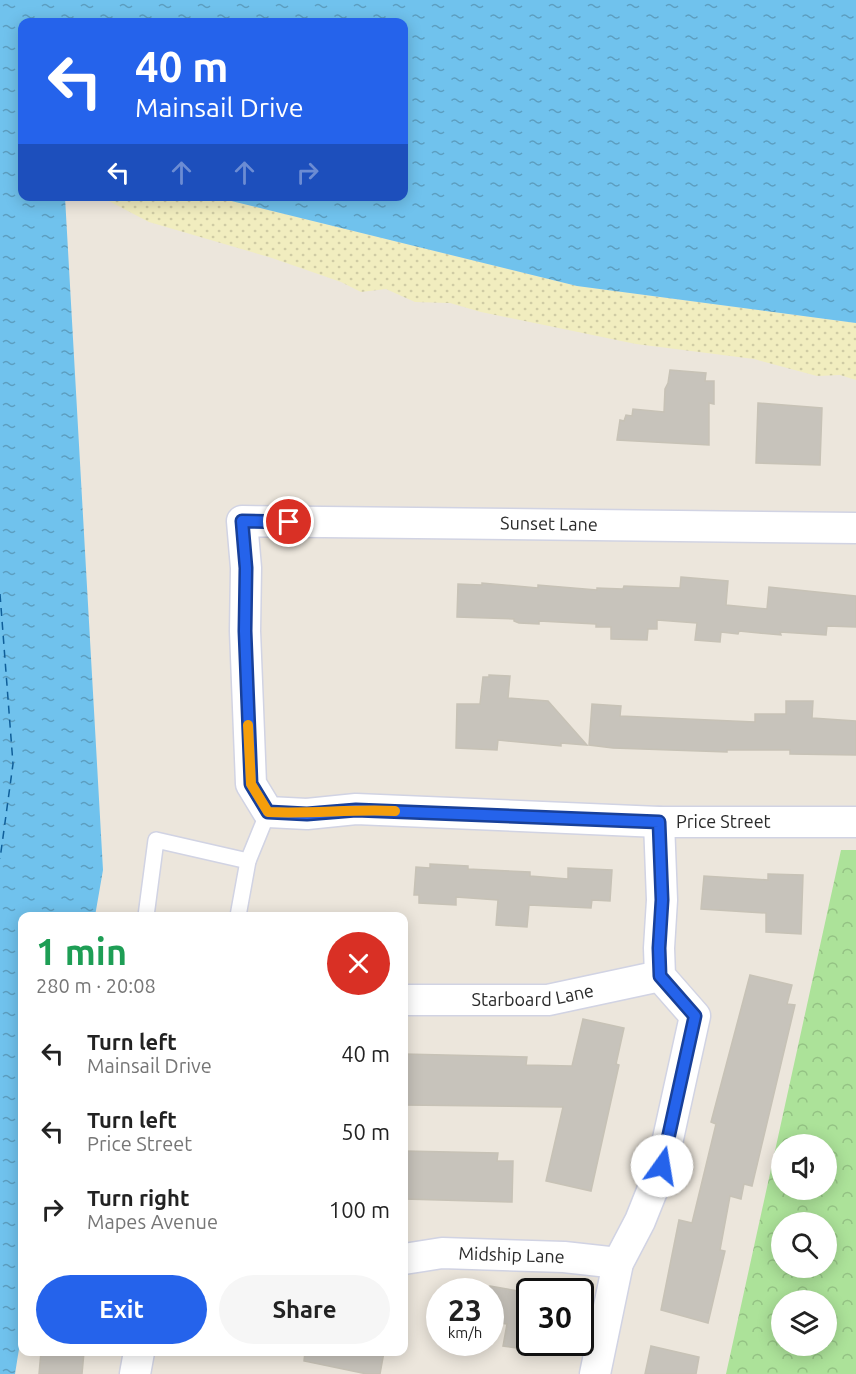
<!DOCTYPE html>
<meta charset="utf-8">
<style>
:root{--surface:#fff;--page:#f6f6f6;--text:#222;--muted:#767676;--accent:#2563eb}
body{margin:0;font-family:Ubuntu,sans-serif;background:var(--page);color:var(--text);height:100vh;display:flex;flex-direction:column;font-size:22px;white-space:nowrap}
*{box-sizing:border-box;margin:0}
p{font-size:20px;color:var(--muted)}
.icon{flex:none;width:33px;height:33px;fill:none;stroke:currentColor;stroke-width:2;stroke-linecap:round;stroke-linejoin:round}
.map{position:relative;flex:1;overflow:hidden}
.details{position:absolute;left:18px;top:912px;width:390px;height:444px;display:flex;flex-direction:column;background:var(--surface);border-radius:12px;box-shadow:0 3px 15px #0003}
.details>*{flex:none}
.guide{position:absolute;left:18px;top:18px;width:390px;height:183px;border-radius:12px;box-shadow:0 3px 15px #0003;background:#2563eb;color:#fff;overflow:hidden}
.fabs{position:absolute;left:771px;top:1134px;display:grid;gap:12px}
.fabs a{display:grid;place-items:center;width:66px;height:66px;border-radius:50%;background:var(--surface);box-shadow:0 3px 15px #0003;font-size:30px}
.speed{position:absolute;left:426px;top:1278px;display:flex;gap:12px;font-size:30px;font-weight:700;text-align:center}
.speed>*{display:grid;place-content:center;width:78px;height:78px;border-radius:50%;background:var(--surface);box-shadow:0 3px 15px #0003;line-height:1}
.speed small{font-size:15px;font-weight:400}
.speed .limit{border:3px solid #111;border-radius:9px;background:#fff;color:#111}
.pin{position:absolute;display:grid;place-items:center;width:51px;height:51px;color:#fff;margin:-26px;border:3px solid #fff;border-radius:50%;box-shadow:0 2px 6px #0007}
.me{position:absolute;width:66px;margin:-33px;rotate:13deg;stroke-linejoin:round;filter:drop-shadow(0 0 4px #0008)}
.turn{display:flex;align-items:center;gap:21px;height:126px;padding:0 18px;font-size:27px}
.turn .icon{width:78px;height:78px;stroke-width:2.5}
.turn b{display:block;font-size:42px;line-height:51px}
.lanes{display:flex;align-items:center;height:57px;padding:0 18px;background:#0003;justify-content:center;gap:30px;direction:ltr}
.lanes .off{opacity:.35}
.round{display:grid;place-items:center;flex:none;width:63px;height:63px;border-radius:32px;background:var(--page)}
.head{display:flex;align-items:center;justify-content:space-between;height:102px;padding:0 18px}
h1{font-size:36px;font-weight:700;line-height:45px;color:#1e9e55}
.primary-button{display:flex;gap:12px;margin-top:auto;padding:12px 18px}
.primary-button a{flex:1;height:69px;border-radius:36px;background:var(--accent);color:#fff;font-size:24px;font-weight:700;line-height:69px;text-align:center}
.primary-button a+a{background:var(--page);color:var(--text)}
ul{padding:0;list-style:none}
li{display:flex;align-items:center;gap:18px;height:78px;padding:0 18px}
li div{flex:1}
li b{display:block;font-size:22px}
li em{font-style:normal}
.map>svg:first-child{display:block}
</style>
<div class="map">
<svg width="856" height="1374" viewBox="0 0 856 1374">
<defs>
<pattern id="forest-crowns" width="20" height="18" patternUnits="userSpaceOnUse" patternTransform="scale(1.5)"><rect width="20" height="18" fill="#ace299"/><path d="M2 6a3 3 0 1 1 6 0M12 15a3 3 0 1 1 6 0" fill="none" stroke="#94c284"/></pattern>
<pattern id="sand-dots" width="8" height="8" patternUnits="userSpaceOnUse" patternTransform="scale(1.5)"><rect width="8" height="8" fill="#f1edbf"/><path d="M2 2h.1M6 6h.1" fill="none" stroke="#cfcba4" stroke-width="1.8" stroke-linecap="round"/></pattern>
<pattern id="water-ripples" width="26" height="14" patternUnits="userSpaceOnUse" patternTransform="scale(1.5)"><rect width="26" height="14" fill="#70c2ed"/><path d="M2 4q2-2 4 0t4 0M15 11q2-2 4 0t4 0" fill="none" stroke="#5c9ec0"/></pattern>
</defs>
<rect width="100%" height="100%" fill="#ece6dc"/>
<path fill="url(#forest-crowns)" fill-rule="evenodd" d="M841 850H856V1374H726ZM782 1144H826V1190H782ZM782 1222H826V1268H782ZM782 1300H826V1346H782Z"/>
<path fill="url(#sand-dots)" d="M101 197H215L577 286 856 323V380L840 375 817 376 754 359 636 344 481 312 450 303 415 302 386 289 361 292 341 282 272 258 149 222Z"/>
<path fill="url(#water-ripples)" d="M0 0H856V323L577 286 215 197 404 196V22H22V196L65 197 103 870 95 916H22V1330L15 1374H0Z"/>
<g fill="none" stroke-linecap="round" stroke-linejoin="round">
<path stroke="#0f5e99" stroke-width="1.5" stroke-dasharray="8 6" stroke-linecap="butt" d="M0 594 13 764 0 859"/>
</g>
<g fill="#c7c3bb" stroke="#c7c2b6" stroke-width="1.5">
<path d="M670 370 706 373 705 381H714V404L709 403V445L617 440 620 420 624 421 626 415 632 416 633 409 664 412 665 389 668 383Z"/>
<path d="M758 403 822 408 820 465 756 463Z"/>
<path d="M681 577 728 581 726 605 767 609 769 587 856 596V627L827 626 826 635 780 632 781 635 739 631 738 634 721 632 720 642 695 640 697 623 657 620V629H648L647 640 611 639V627H596V624L539 621V624L519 623 514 621V619L457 617 458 584 482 585V583L538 588V585L597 590V588L623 589 624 586 680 588Z"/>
<path d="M489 675 510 676 508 698 548 701 587 745 561 743V746L498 740 497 750 456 748 457 704H480L483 677H489Z"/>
<path d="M786 701H813L812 718 856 721V755L790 754V750H727V752L613 748 589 745 592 704 621 706 620 716 755 722V714H786Z"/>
<path d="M430 864 468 866V869L530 872V876L568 879V868L612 870 610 901 592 900 591 908 529 905 527 927 496 925 498 900 456 897V905L419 903V895H414L416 867 430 868Z"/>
<path d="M768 874 803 875 801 934 766 932V913L701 909 704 876 768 880Z"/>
<path d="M750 975 792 985 787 1004 795 1005 752 1186 744 1184 741 1199 730 1196 720 1250 725 1251 708 1323 661 1310 679 1220 692 1223 716 1124 711 1122Z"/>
<path d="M583 1019 624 1028 616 1064 619 1065 591 1191 546 1181 563 1107 404 1105V1054L527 1057 526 1065 572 1066Z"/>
<path d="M404 1151 498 1153 497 1161H513L512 1202 404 1199Z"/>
<path d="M490 1286 530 1293V1350L503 1346 507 1324 490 1322Z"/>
<path d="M651 1346 699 1357 696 1374H645Z"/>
<path d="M41 1352H84L82 1374H39Z"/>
<path d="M305 1352H384L380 1374H367L304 1361Z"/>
</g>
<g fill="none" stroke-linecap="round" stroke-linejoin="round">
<g stroke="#d1d3e3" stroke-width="18">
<g id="lane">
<path d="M146 916 156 840 248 861"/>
<path d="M238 916 248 861 268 812"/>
</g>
</g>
<g stroke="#d1d3e3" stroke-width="33">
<g id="street">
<path id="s1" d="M856 528 242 521 246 568 245 631 251 784 268 812 307 814 356 809 659 822H856"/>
<path id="s2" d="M404 1000H548L660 976"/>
<path id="s3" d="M404 1259 442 1253 564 1257 618 1263"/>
<path d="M135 1374 139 1352"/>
<path d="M595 1374 618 1263 640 1221 662 1166 695 1016 660 976 659 948 662 900 659 822"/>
</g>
</g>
<use href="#lane" stroke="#fff" stroke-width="15"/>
<use href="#street" stroke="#fff" stroke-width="30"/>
</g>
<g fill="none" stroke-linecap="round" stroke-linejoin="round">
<g stroke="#184099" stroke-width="15">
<path id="route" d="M289 522 242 521 246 568 245 631 251 784 268 812 307 814 356 810 659 822 662 900 659 948 660 976 695 1016 662 1166"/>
</g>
<use href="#route" stroke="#2563eb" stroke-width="10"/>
<path stroke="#f59e0b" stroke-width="10" d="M248 725 251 784 268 812C311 814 352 809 395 811"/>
</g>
<g text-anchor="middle" stroke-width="5" stroke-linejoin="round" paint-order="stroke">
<g font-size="18" fill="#2a2a2a" stroke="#fff">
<text transform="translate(549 524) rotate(1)" y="6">Sunset Lane</text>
<text dy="6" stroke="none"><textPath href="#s1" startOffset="1366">Price Street</textPath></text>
<text dy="6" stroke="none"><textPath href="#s2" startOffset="129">Starboard Lane</textPath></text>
<text dy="6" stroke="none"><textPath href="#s3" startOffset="108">Midship Lane</textPath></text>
</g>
</g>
</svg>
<div class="fabs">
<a><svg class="icon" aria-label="sound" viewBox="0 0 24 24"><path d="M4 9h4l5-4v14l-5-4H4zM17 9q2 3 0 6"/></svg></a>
<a><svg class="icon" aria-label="search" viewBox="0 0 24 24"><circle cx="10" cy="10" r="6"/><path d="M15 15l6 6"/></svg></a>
<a><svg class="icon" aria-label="layers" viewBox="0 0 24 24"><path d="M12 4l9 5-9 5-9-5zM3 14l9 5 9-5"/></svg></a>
</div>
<div class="speed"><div>23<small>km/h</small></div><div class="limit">30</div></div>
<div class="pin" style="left:289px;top:522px;background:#d93025"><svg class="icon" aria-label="arrive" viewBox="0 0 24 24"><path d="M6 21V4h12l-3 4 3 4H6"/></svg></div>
<svg class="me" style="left:662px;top:1166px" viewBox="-20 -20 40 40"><circle r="19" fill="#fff"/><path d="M0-13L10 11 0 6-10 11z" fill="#2563eb"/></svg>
<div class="guide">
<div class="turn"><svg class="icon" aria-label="left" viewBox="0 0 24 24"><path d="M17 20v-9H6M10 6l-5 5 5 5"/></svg><div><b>40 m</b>Mainsail Drive</div></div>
<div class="lanes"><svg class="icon" aria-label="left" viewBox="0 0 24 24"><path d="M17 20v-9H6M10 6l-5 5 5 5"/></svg><svg class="icon off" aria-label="ahead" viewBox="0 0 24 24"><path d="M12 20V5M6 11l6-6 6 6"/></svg><svg class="icon off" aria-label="ahead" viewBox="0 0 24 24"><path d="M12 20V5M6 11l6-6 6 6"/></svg><svg class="icon off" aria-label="right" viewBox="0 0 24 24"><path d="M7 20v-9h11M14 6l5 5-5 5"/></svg></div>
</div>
<section class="details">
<div class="head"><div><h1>1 min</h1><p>280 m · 20:08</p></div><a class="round" style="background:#d93025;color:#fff"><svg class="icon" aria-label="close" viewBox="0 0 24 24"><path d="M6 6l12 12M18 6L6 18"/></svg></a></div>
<ul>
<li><svg class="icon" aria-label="left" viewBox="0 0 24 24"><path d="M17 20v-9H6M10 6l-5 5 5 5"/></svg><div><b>Turn left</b><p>Mainsail Drive</p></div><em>40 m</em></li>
<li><svg class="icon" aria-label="left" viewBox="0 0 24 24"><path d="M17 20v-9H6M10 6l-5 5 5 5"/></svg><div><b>Turn left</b><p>Price Street</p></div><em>50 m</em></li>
<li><svg class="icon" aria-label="right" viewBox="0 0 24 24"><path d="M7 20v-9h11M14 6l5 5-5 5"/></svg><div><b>Turn right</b><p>Mapes Avenue</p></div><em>100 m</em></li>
</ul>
<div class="primary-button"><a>Exit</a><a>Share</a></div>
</section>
</div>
